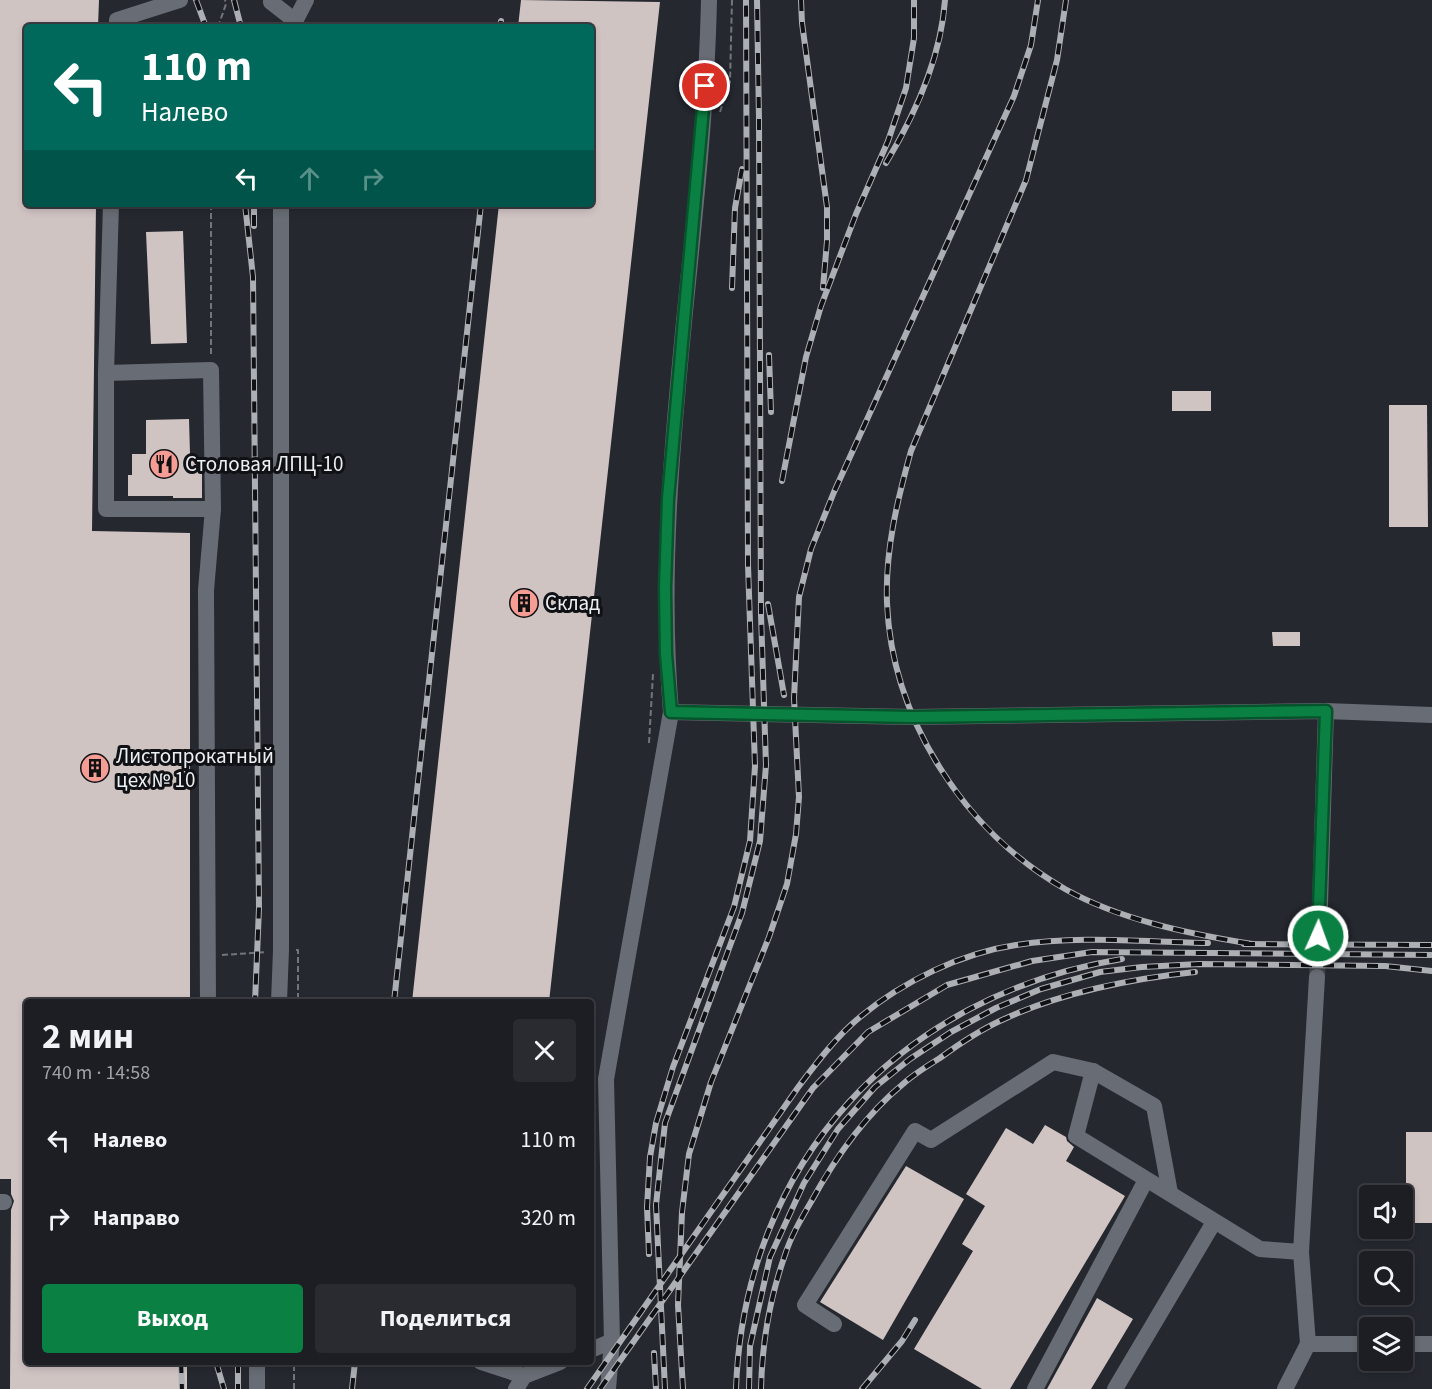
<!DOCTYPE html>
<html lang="ru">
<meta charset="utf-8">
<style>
:root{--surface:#1c1e23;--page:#292b30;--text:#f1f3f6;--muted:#a0a2a6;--line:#3a3c41;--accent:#0b8043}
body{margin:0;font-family:"Source Sans 3",sans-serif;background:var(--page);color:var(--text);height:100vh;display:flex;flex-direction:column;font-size:22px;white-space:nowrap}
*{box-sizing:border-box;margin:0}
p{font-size:20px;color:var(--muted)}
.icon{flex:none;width:33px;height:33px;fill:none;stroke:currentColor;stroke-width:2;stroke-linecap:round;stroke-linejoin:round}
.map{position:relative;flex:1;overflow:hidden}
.details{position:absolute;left:24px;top:999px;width:570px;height:366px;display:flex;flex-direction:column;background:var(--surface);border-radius:6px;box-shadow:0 3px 9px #0003,0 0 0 2px var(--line)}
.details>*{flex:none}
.hud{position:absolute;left:24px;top:24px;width:570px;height:183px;border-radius:6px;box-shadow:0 3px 9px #0003,0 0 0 2px var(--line);background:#00695c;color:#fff;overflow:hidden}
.fabs{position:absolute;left:1359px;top:1185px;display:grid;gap:12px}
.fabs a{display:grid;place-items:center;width:54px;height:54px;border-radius:6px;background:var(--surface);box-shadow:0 3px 9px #0003,0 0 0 2px var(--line);font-size:30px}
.pin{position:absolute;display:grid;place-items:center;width:51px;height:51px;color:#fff;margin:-26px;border:3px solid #fff;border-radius:50%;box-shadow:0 2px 6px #0007}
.me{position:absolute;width:66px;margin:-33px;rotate:2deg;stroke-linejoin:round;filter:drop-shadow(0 0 4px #0008)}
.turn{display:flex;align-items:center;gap:21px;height:126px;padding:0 18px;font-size:27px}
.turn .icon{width:78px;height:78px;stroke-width:2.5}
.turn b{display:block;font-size:42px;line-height:51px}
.lanes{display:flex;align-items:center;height:57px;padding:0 18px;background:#0003;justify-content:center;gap:30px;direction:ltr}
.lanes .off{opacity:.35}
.round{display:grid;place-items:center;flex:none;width:63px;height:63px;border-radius:6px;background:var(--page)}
.headline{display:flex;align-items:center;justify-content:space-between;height:102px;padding:0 18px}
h1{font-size:36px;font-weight:700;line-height:45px}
.primary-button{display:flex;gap:12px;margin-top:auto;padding:12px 18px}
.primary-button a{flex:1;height:69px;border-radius:6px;background:var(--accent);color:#fff;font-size:24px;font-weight:700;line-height:69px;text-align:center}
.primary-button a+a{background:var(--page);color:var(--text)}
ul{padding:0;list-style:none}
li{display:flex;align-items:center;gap:18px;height:78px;padding:0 18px}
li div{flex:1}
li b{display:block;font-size:22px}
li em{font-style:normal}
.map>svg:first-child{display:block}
</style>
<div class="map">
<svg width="1432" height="1389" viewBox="0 0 1432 1389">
<rect width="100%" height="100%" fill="#25282f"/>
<g fill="#d0c4c3">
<path d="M0 0H99L98 27H27V204H96L92 531 190 533V1002H27V1362H187V1389H10L11 1210 14 1201 11 1194V1179H0Z"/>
<path d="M521 0 660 2 549 1002H412L499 204H591V27H518Z"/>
<path d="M183 231 187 343 151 344 146 232Z"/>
<rect x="1172" y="391" width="39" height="20"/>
<path d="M1389 405H1427L1428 527H1389Z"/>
<path d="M189 419 190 454H196V466H202V498H173V496H128V475H132V454H146V420Z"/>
<path d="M1272 632H1300V646H1273Z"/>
<path d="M1045 1125 1066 1137 1067 1141 1074 1147 1066 1161 1125 1196 1010 1389H982L914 1349 973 1251 962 1244 985 1206 966 1194 1006 1128 1033 1144Z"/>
<rect x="1406" y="1132" width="26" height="91"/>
<path d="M906 1166 964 1199 883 1340 820 1302Z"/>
<path d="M1097 1298 1133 1319 1091 1389H1047Z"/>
</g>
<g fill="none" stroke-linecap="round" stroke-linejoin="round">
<path stroke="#43464c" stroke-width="16" stroke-dasharray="16 8" stroke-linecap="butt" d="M1317 977 1319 937"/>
<g stroke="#72757b" stroke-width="2" stroke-dasharray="6 3" stroke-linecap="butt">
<path d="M218 27 226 4 225 0"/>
<path d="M720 112 730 82 732 0"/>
<path d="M211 204V356"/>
<path d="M649 743 653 674"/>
<path d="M296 950H298V1002"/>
<path d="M222 955 267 952"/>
<path d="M294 1389V1362"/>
</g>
<g stroke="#686c74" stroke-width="16">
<path d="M271 0V2L294 20"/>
<path d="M117 27V20L180 0"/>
<path d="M292 27 306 0"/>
<path d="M111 204 106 373 211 370 213 509 206 590 208 1002"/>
<path d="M106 373V509H213"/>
<path d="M671 712 913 717 1326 711 1432 715"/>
<path d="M1319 937 1326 711"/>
<path d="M1317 977 1301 1252 1308 1344H1370"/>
<path d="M279 1002 281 950V204"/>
<path d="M1093 1071 1076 1136 1260 1249 1301 1252"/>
<path d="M0 1202H4"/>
<path d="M834 1324 805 1305 915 1131 931 1140 1053 1062 1093 1071 1154 1106 1170 1193"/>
<path d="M1402 1344H1432"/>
<path d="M591 1350 612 1341"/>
<path d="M481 1362 524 1376"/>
<path d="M257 1389V1362"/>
<path d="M516 1389 524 1376 560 1362"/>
<path d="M608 1389 612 1341 606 1079 671 712C651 474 704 238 709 0"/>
<path d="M1035 1389 1146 1180"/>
<path d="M1115 1389 1214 1222"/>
<path d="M1285 1389 1308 1344"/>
</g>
<g stroke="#acafb4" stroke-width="6">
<g id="rail">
<path d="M196 0 206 27"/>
<path d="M234 0 241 27"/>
<path d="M801 0 802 23 827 207V241L823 288"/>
<path d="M1066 0 1057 60 1026 180 911 451C897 501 885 551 887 603 892 720 965 832 1065 889 1120 920 1190 934 1252 944"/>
<path d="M500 27 501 21"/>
<path d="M886 163C916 113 941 58 945 0"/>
<path d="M245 204 253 277 259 908 255 1002"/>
<path d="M254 226V204"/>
<path d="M732 288 735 208 742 169"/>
<path d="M769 355 771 412"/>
<path d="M782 481 806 357 821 306 856 214 888 141 906 88 914 38V0"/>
<path d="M768 604 784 695"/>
<path d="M1244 944 1432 945"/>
<path d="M394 1002 481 204"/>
<path d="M649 1254 647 1207 650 1157 656 1123 673 1067 734 907 750 841 755 766 748 565 746 0"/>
<path d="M654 1353 656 1389"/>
<path d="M181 1362 182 1389"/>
<path d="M216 1362 224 1389"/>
<path d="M238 1362V1389"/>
<path d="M352 1389 355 1362"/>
<path d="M587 1389 799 1086C818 1061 836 1037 860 1017 902 982 961 953 1016 945 1079 935 1145 942 1208 943"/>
<path d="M600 1389 813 1088 868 1032 947 985 1032 961 1092 952 1432 955"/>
<path d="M665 1389 656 1205 665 1123 742 913 760 841 766 765 761 615 759 119 757 0"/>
<path d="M683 1389 678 1305 682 1212 689 1154 711 1082 769 937 787 884 796 834 799 797 794 698 799 597 811 549 834 492 1014 96 1031 45 1038 0"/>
<path d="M736 1389C744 1162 900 995 1122 959"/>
<path d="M749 1389 750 1346 770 1257 804 1183 838 1129 875 1087 910 1059 951 1032 996 1008 1041 989 1100 972 1142 967 1199 964 1385 966 1432 971"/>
<path d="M761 1389C762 1345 770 1297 785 1255 791 1236 801 1219 811 1202 835 1158 864 1116 903 1084 914 1074 927 1066 940 1058 959 1044 980 1030 1002 1020 1062 992 1130 979 1195 972"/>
<path d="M862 1389 902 1341 915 1320"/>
</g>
</g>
<use href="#rail" stroke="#0f1114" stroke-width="4" stroke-dasharray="11" stroke-linecap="butt"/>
</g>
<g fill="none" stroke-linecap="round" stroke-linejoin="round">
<g stroke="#07532c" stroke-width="15">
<path id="route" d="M705 86 668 499 665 588 666 654 671 712 913 717 1326 711 1318 936"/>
</g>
<use href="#route" stroke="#0b8043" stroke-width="10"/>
</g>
<defs>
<g id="restaurant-disc" transform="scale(1.5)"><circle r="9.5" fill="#f59c94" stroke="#0f1114"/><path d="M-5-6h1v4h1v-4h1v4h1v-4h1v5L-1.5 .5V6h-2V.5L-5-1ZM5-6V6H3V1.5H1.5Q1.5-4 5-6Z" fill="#111"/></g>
<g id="building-disc" transform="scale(1.5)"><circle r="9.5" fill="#f59c94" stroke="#0f1114"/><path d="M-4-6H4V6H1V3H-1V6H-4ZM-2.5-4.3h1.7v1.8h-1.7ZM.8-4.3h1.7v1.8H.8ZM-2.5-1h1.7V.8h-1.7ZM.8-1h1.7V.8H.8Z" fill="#111"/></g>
</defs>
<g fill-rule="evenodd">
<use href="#restaurant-disc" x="164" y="464"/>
<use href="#building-disc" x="524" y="603"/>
<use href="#building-disc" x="95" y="768"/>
</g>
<g text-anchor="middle" stroke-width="6" stroke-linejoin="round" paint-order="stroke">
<g font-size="21" fill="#eceff3" stroke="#0f1114" text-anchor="start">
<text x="185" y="471">Столовая ЛПЦ-10</text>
<text x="545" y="610">Склад</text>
<text x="116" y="763">Листопрокатный<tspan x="116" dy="24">цех № 10</tspan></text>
</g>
</g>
</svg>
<div class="fabs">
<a><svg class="icon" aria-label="sound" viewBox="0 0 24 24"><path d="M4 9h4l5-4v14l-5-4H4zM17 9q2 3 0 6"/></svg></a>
<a><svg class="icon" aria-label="search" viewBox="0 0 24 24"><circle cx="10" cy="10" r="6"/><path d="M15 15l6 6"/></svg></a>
<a><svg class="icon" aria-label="layers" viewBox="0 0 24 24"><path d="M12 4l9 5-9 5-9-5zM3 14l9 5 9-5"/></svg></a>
</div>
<div class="pin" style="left:705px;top:86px;background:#d93025"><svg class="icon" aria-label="arrive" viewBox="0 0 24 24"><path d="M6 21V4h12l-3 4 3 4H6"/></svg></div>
<svg class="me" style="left:1318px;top:936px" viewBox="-20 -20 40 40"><circle r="17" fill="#0b8043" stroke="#fff" stroke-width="3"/><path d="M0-11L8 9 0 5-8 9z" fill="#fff"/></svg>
<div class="hud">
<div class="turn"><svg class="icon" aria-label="left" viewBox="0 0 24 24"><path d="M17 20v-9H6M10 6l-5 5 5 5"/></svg><div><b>110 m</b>Налево</div></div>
<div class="lanes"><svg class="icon" aria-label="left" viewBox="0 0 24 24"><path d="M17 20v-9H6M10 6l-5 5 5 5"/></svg><svg class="icon off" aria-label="ahead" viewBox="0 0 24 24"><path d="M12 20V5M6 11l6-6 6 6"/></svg><svg class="icon off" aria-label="right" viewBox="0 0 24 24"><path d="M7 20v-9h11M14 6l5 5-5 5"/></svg></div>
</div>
<section class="details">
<div class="headline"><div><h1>2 мин</h1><p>740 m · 14:58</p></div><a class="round"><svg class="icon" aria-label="close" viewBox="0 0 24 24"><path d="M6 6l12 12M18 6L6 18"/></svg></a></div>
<ul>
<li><svg class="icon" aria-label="left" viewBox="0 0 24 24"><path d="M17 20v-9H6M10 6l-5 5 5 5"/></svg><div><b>Налево</b></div><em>110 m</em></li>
<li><svg class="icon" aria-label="right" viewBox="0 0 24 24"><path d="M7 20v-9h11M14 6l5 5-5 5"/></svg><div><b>Направо</b></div><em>320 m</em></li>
</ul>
<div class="primary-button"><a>Выход</a><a>Поделиться</a></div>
</section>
</div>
